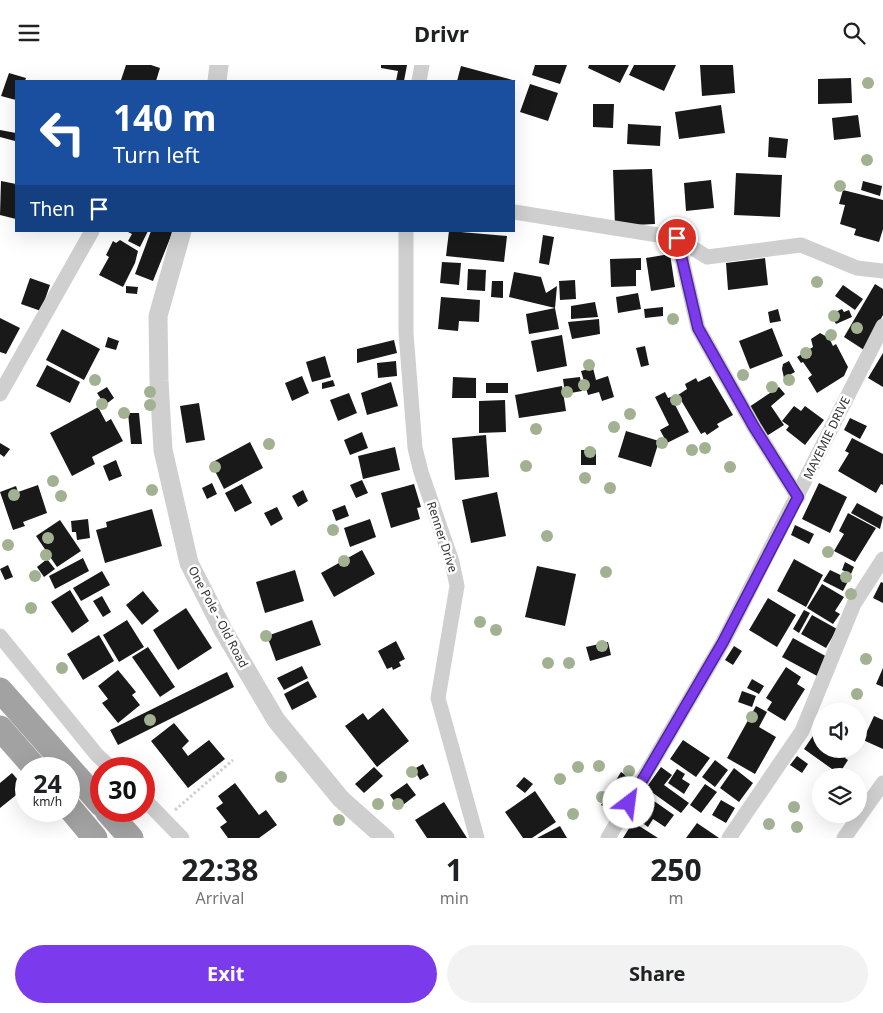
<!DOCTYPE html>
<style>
:root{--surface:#fff;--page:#f2f2f2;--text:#202124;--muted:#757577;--accent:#7c3aed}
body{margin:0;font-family:"Noto Sans",sans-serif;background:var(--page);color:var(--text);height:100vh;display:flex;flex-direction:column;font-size:19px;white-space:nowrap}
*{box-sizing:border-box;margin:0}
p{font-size:16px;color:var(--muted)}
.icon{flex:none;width:28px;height:28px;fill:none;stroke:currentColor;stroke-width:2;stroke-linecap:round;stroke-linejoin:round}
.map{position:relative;height:773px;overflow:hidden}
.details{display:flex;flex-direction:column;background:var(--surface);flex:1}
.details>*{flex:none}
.banner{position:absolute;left:15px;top:15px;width:500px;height:152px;border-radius:0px;box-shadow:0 5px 20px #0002;background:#1a4fa0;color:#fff;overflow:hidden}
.fabs{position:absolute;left:812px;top:638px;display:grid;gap:10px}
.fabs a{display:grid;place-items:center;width:55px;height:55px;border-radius:50%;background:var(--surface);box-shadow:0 5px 20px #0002;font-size:25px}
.speed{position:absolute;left:15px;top:692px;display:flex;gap:10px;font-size:25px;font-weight:700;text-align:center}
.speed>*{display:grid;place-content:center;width:65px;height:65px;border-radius:50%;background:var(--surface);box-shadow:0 5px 20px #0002;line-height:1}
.speed small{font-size:12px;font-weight:400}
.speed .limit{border:8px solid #d22;background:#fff;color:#111}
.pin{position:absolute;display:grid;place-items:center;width:42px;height:42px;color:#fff;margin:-21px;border:2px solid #fff;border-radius:50%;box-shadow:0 1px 5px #0007}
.me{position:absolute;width:55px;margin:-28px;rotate:30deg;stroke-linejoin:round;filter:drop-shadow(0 0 4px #0008)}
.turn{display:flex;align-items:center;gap:18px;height:105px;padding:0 15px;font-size:22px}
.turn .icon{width:65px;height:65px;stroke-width:2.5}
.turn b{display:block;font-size:35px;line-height:42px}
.then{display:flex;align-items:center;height:48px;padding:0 15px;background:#0003;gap:10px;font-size:19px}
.eta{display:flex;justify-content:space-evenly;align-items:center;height:85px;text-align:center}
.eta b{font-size:30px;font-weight:700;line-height:35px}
.primary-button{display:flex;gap:10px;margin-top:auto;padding:10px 15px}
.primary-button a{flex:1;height:58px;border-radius:30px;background:var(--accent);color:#fff;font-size:20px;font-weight:700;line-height:58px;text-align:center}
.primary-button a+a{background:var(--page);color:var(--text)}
header{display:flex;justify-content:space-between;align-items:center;height:65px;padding:0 15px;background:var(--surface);font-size:22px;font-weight:700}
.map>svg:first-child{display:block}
</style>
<header><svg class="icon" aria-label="menu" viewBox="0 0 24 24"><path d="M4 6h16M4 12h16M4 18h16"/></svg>Drivr<svg class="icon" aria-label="search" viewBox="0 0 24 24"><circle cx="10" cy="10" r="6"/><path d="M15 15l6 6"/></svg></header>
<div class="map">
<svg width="883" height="773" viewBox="0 0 883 773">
<rect width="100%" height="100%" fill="#fff"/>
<g fill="#191919">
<path d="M126 0H151L160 3 156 16H126L121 15Z"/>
<path d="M381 0H407L404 16H396L398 6 381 3Z"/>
<path d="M535 0H567L560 19 532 10Z"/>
<path d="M589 0H629L620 18 588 3Z"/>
<path d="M634 0H676L664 26 629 10Z"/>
<path d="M700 0H733L735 28 702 31Z"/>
<path d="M461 1 516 16H457Z"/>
<path d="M9 8 26 13 25 16H16V35L1 31Z"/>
<path d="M851 13 852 38 818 39V14Z"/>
<path d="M530 19 558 28 548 56 520 47Z"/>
<path d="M593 39H614L613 63 593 62Z"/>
<path d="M721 40 725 68 679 74 675 47Z"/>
<path d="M858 50 861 72 834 75 832 53Z"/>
<path d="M628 59 661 61 660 81 627 79Z"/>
<path d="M0 65 16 68 15 76 0 72Z"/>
<path d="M769 72 788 74 786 93 768 92Z"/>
<path d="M652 104 655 159 615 161 613 105Z"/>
<path d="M736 108 782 110 780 152 734 150Z"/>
<path d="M711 115 714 143 686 146 684 118Z"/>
<path d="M1 116 16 119V154L0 150Z"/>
<path d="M863 116 882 121 880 131 861 125Z"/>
<path d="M843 125 883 135V164L879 177 854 170 856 164 840 159 845 140 839 139Z"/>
<path d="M126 166H148L140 182 128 176 132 169Z"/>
<path d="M151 166H173L153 216 135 209Z"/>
<path d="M449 166 507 171 504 197 446 191Z"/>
<path d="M543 170 554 172 549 200 539 198Z"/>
<path d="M120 175 138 186 135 198 123 222 99 210 109 192 106 190 113 176 116 178Z"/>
<path d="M670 189 675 222 651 226 646 193Z"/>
<path d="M641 193V205H636V221L611 222 610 194Z"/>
<path d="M765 193 768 220 728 225 726 198Z"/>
<path d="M442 197 461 198 459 220 440 218Z"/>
<path d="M468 204 486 205 485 226 467 225Z"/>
<path d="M514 207 541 212 546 228 557 221 555 243 509 232Z"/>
<path d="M30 213 50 220 41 246 21 239Z"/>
<path d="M575 215 576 234 560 235 559 216Z"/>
<path d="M492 216H503V233L491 232Z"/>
<path d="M875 219 883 224V250L864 285 844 272Z"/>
<path d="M843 220 863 234 855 245 835 231Z"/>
<path d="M126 221 138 222 137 229 126 228Z"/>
<path d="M638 228 641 244 618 248 616 232Z"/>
<path d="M441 232 480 235 479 257 459 256 458 266 438 264Z"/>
<path d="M595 237 598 252 571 254V241Z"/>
<path d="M663 242V251L645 253 644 244Z"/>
<path d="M555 243 559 264 529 269 526 249Z"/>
<path d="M778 244 781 256 770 258 768 247Z"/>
<path d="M842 244 844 247 849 245 852 252 836 259 831 249Z"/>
<path d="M0 253 20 263 6 289 0 287Z"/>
<path d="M599 254 600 269 572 274 568 257Z"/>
<path d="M772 263 783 291 750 304 739 276Z"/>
<path d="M62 264 100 284 84 315 46 295Z"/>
<path d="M820 268 829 273 833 281 836 279 848 302 844 311 817 328 808 313 812 310 803 297 801 298 797 292 813 282 811 274Z"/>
<path d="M562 270 567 301 537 307 531 276Z"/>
<path d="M108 272 119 276 116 285 105 282Z"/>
<path d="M394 275 397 288 357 298V284Z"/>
<path d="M645 281 649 300 641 302 636 283Z"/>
<path d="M883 288V322L868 313Z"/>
<path d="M325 291 331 312 312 317 306 297Z"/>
<path d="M396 296 397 311 378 313 377 298Z"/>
<path d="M789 296 795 307 784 313 782 304 783 299Z"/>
<path d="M47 300 80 317 70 338 36 321Z"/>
<path d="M593 303 596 315 608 311 614 332 602 336 599 327 588 330 581 306Z"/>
<path d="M302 311 309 328 292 336 285 318Z"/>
<path d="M710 311 733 350 717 359 719 362 707 370 705 367 701 369 678 330 687 324 685 319 696 313 698 317Z"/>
<path d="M453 312 476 313V333H452Z"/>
<path d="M580 312 582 326 565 329 563 314Z"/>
<path d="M333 315 335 321 322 324V318Z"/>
<path d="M391 317 398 341 367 350 361 328Z"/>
<rect x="486" y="318" width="22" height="10"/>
<path d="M562 321 566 346 519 353 515 330Z"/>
<path d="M107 322 114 333 105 340 97 328Z"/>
<path d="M779 322 785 329 771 341 784 360 765 372 746 344Z"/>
<path d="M665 327 668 333 671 332 689 367 667 378 660 365 669 360 655 332Z"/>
<path d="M349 328 357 348 338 356 330 335Z"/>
<path d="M505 335 506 367 479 368V336Z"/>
<path d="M199 338 205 375 186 378 180 341Z"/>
<path d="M794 341 801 346 805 341 824 355 805 380 786 365 789 361 782 356Z"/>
<path d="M98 342 106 357 111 354 123 376 92 392 95 399 72 411 50 368Z"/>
<path d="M128 348H139L142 379H131Z"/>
<path d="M850 353 867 361 860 374 844 365Z"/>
<path d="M626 366 659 376 651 402 618 392Z"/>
<path d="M362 367 368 383 350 390 344 375Z"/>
<path d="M486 370 489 412 455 415 452 373Z"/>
<path d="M852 373 883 389V420L881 419 876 428 838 406 849 388 845 386Z"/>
<path d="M250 377 263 403 224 424 211 398Z"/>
<path d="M0 378 10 384 4 392 0 389Z"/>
<path d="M395 382 400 405 363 414 358 391Z"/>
<rect x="581" y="385" width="15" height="15"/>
<path d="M116 395 122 411 109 416 103 401Z"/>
<path d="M362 415 368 428 356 433 350 420Z"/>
<path d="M212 418 217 429 207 434 202 423Z"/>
<path d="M819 418 847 432 830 468 802 454Z"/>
<path d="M242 419 252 438 235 447 225 428Z"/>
<path d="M414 419 421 442 417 443 420 454 391 463 381 428Z"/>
<path d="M38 420 47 448 23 457 25 461 13 465 0 427 16 421 18 427Z"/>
<path d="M303 425 308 436 298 442 292 431Z"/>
<path d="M497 427 506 471 471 478 462 435Z"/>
<path d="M857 438 883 452 880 464 851 448Z"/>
<path d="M345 440 349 451 336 456 332 445Z"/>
<path d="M277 442 283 454 271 461 264 448Z"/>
<path d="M152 444 162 481 105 498 96 465 107 462 106 457Z"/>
<path d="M848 448 876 463 855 497 834 486 844 469 839 466Z"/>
<path d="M88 454 90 473 77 475 76 467H72L71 456Z"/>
<path d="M370 454 376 472 350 482 344 463Z"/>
<path d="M60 455 81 486 57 502 36 471Z"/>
<path d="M795 460 814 469 809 479 791 470Z"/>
<path d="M362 485 375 509 334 532 321 508Z"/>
<path d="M83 493 89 506 55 524 49 511Z"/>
<path d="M47 494 55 504 44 512 37 502Z"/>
<path d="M794 494 823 510 806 542 777 526Z"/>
<path d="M845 497 854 502 851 509 842 505Z"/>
<path d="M8 500 13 512 5 515 0 504Z"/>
<path d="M537 501 576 509 565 561 525 552Z"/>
<path d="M295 505 304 536 265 548 256 517Z"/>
<path d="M830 505 849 514 843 526 823 516Z"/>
<path d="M102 506 110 520 81 536 73 523Z"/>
<path d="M881 517 883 518V538L873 533Z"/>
<path d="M822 519 844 532 835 546 840 549 833 559 807 543Z"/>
<path d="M70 525 89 556 72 568 51 537Z"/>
<path d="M143 526 159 546 142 560 126 540Z"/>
<path d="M102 531 111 547 103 552 93 536Z"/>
<path d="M768 533 796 550 777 582 749 565Z"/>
<path d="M186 543 212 583 178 605 153 565Z"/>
<path d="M804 545 810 548 799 568 793 564Z"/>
<path d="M812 550 837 564 826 583 801 569Z"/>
<path d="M127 555 144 582 119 597 103 570Z"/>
<path d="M312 555 321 580 276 596 267 571Z"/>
<path d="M99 570 114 596 83 615 67 589Z"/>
<path d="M793 573 829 593 819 612 782 592Z"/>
<path d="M396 576 405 594 399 597 401 601 393 605 392 602 387 604 378 586Z"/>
<path d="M608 577 611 590 590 596 586 582Z"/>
<path d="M734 581 742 586 733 600 725 595Z"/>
<path d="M148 582 175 622 160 632 132 592Z"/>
<path d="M302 601 308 613 284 625 277 613Z"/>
<path d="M786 602 801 612 797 619 805 624 785 656 767 645 772 637 766 633Z"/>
<path d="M883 603V622L876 619Z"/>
<path d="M118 605 136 627 132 630 140 640 118 658 102 638 108 634 98 621Z"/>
<path d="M227 607 234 622 118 680 110 665Z"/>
<path d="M752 614 764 621 759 629 747 623Z"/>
<path d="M308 616 317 632 292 645 284 629Z"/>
<path d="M742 626 756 631 752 642 738 637Z"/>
<path d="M756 641 767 647 759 662 776 672 755 709 727 693Z"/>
<path d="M383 643 409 676 377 702 345 661 363 648 368 655Z"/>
<path d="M874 651 883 655V684L863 675Z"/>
<path d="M174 658 189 676 182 683 188 691 209 675 225 694 188 723 151 676Z"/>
<path d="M819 662 821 663V684H851L845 693 848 695 839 709 804 684Z"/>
<path d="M683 675 710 693 696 712 670 694Z"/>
<path d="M797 691 808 699 802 708 790 700Z"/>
<path d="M715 695 728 705 715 722 702 712Z"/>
<path d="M423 699 429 710 420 715 414 704Z"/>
<path d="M374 702 383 711 364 728 355 719Z"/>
<path d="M661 702 672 710 664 720 689 738 681 748 646 723Z"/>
<path d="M734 703 753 718 739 737 720 723Z"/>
<path d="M677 704 685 709 682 714 690 719 684 729 668 718Z"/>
<path d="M621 707 633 715 613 747 601 740Z"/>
<path d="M12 708 25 723 0 743V718Z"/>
<path d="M524 712 533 719 525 728 516 721Z"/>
<path d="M235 718 259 750 266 745 277 760 259 773H228L220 762 227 757 216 743 223 738 218 731Z"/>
<path d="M407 718 416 730 399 743 390 730Z"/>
<path d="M705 719 717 727 701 748 690 740Z"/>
<path d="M535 726 556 757 532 773H523L505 747Z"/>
<path d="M721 735 735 743 726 758 712 750Z"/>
<path d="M654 736 674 750 665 762 653 754 648 762 633 751 641 738 649 743Z"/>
<path d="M444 737 467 773H427L415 755Z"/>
<path d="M633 757 658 773H623Z"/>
<path d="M697 758 719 773H686Z"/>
<path d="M560 761 567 773H537Z"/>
</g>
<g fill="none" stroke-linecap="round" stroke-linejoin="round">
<path stroke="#cfcfcf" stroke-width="3" stroke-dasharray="2.5 2.5" stroke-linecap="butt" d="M175 745 233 695"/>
<g stroke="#cfcfcf" stroke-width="15">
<path d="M419 16 422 0"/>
<path d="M514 147 677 173 707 192 801 180 857 203 883 206"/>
<path d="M406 166V268L415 383 421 407 452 497 457 521 438 633 477 773"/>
<path d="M677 173 698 263 754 362 798 432"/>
<path d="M0 329 92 166"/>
<path d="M0 571 97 690 112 704"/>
<path d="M144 734 182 773"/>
<path d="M608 773 723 577 883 261"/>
<path d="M729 773 802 666 854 539 883 494"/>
<path d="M844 773 883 718"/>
</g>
<g stroke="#cfcfcf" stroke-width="19">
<path d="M217 16 219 0"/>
<path d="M182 166 158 251 159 316 163 385 189 498 223 565 276 655 341 734 385 773"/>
</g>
<g stroke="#a2a2a2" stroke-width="25">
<path d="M0 625 101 739"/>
<path d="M0 663 36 704"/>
<path d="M69 742 95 773"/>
<path d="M107 746 131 773"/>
</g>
</g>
<g fill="#a3b193">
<circle cx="868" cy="18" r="6"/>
<circle cx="867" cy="95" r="6"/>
<circle cx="840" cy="121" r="6"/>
<circle cx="817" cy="217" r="6"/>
<circle cx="834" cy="251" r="6"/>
<circle cx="673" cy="254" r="6"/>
<circle cx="857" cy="263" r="6"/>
<circle cx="831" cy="270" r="6"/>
<circle cx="806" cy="288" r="6"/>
<circle cx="589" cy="300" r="6"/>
<circle cx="743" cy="310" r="6"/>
<circle cx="95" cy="315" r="6"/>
<circle cx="789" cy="315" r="6"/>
<circle cx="584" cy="320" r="6"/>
<circle cx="772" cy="322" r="6"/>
<circle cx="150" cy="327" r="6"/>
<circle cx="567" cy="327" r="6"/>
<circle cx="676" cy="335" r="6"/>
<circle cx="102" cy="339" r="6"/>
<circle cx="150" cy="340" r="6"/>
<circle cx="124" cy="348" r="6"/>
<circle cx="630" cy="349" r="6"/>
<circle cx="614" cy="362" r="6"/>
<circle cx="536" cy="364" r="6"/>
<circle cx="662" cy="378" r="6"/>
<circle cx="269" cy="379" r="6"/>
<circle cx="705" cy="383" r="6"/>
<circle cx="692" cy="385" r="6"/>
<circle cx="590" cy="387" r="6"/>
<circle cx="526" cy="401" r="6"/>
<circle cx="215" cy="402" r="6"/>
<circle cx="730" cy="402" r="6"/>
<circle cx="585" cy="413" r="6"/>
<circle cx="53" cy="416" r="6"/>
<circle cx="610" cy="423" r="6"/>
<circle cx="152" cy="425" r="6"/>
<circle cx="14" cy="430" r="6"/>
<circle cx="61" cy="431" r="6"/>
<circle cx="333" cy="465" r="6"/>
<circle cx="547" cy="471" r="6"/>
<circle cx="48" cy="473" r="6"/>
<circle cx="8" cy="480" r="6"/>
<circle cx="828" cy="487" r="6"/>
<circle cx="46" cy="490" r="6"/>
<circle cx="344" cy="496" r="6"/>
<circle cx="606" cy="507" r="6"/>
<circle cx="35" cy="511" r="6"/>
<circle cx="846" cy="512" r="6"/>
<circle cx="851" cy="529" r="6"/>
<circle cx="31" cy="543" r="6"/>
<circle cx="480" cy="557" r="6"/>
<circle cx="496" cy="565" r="6"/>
<circle cx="266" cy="571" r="6"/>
<circle cx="602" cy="581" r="6"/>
<circle cx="866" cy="594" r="6"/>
<circle cx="548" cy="598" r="6"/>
<circle cx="569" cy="598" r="6"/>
<circle cx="62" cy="603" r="6"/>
<circle cx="857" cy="629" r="6"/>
<circle cx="752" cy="652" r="6"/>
<circle cx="150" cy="655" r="6"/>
<circle cx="599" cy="701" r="6"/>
<circle cx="578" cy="702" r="6"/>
<circle cx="629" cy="706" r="6"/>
<circle cx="412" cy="707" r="6"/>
<circle cx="281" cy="712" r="6"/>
<circle cx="560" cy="714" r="6"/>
<circle cx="602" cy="732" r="6"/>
<circle cx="378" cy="739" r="6"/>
<circle cx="398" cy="739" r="6"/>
<circle cx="794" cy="742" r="6"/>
<circle cx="573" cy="749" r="6"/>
<circle cx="339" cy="755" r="6"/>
<circle cx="769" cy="759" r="6"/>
<circle cx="797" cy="762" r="6"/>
</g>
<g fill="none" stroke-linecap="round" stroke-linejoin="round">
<g stroke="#51269a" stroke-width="12">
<path id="route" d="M629 738 723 577 798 432 754 362 698 263 677 173"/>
</g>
<use href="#route" stroke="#7c3aed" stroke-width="9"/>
</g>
<g text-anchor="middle" stroke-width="5" stroke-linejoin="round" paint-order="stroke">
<g font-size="12" fill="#323232" stroke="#fff">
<text transform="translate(827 373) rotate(-64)" y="4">MAYEMIE DRIVE</text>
<text transform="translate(442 472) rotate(72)" y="4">Renner Drive</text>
<text transform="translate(218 552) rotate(62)" y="4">One Pole - Old Road</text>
</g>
</g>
</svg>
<div class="fabs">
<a><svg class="icon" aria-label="sound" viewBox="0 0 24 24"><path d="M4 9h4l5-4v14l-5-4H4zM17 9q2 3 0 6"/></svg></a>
<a><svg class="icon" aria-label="layers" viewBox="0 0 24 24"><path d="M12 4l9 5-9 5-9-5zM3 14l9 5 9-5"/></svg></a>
</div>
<div class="speed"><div>24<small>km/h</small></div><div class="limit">30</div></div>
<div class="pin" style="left:677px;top:173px;background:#d93025"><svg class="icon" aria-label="arrive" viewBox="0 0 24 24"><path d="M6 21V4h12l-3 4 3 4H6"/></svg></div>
<svg class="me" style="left:629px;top:738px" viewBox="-20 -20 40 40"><circle r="19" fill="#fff"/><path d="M0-13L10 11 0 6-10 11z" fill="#7c3aed"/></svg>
<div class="banner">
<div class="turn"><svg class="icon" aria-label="left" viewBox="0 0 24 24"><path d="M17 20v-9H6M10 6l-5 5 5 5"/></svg><div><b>140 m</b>Turn left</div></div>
<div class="then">Then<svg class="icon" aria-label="arrive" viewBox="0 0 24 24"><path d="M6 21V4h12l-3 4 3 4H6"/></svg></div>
</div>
</div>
<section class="details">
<div class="eta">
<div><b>22:38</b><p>Arrival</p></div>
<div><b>1</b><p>min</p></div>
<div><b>250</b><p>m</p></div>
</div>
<div class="primary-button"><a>Exit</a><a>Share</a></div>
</section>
